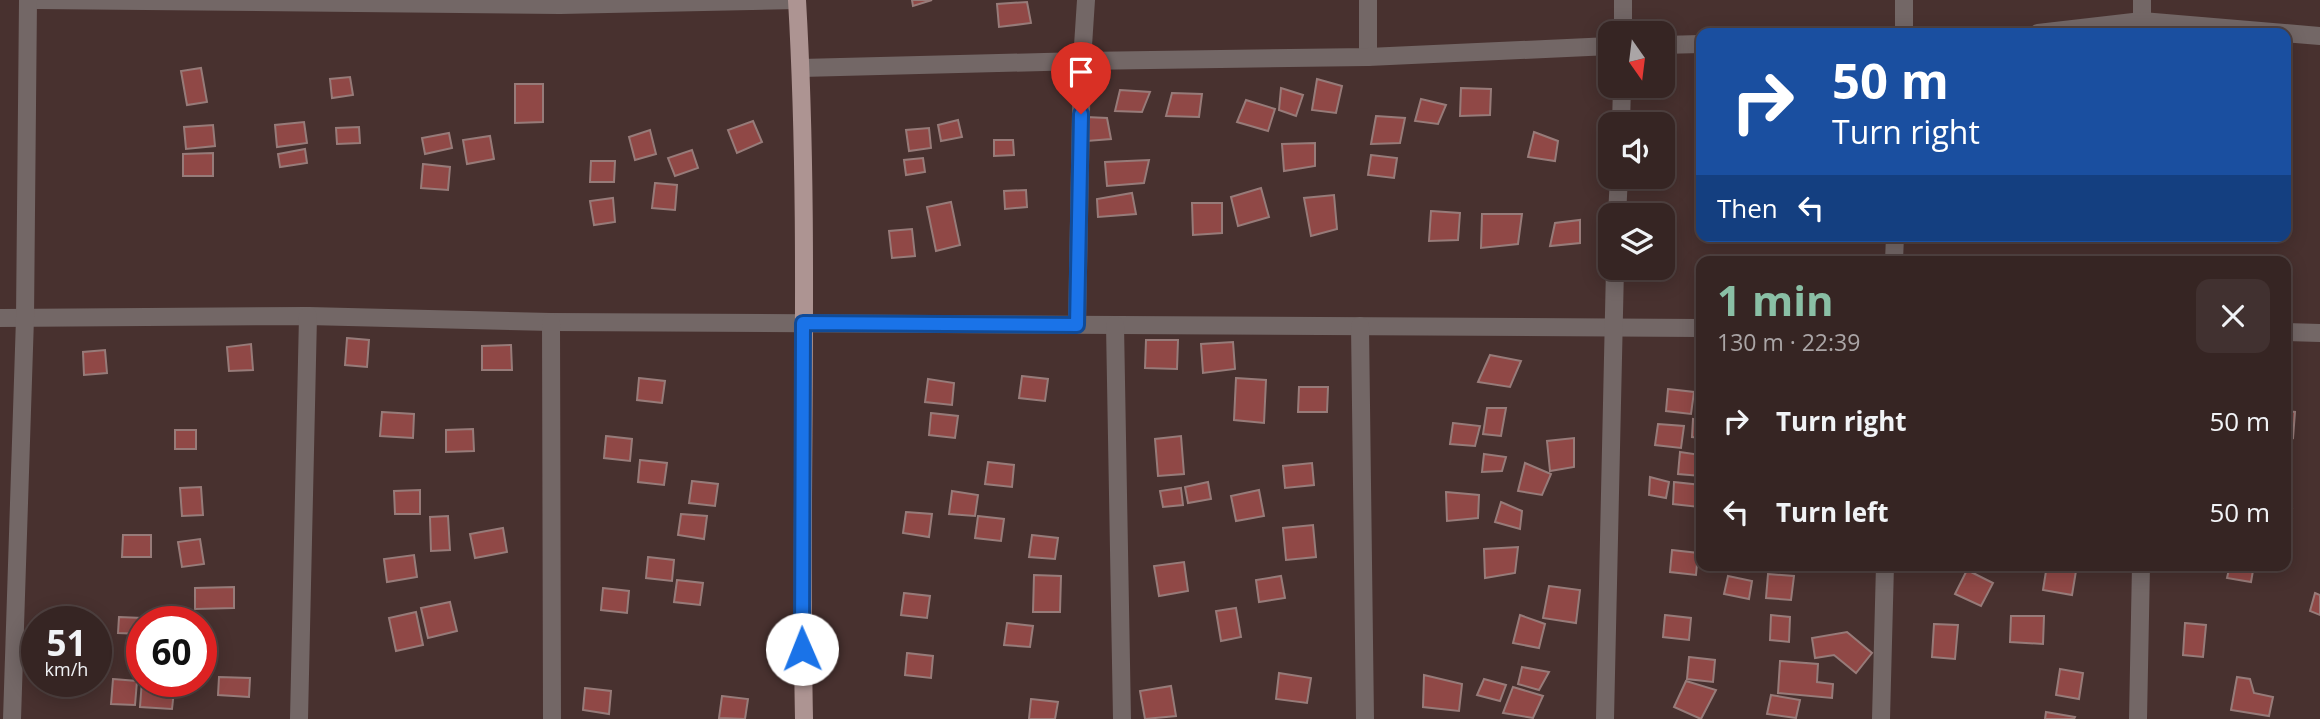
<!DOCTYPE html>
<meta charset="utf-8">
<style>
:root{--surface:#362523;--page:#413130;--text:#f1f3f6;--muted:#aaa5a6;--line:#504241;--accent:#8abfa5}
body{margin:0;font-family:"Open Sans",sans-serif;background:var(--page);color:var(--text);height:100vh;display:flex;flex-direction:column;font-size:26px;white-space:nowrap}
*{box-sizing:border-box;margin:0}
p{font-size:23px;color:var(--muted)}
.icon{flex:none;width:38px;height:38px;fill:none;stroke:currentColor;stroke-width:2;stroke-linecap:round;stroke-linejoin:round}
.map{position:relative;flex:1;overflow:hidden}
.sheet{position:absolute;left:1696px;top:256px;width:595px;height:315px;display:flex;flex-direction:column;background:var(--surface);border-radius:14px;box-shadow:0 4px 18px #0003,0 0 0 2px var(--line)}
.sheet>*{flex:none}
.hud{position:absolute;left:1696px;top:28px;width:595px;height:214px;border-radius:14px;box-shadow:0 4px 18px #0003,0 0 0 2px var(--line);background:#1a4fa0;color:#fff;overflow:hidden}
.needle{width:46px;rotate:166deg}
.tools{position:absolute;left:1598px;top:21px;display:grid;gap:14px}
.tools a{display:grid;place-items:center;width:77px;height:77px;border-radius:14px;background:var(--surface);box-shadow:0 4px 18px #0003,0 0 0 2px var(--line);font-size:35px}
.speed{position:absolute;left:21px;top:606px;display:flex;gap:14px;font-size:35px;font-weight:700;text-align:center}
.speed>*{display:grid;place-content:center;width:91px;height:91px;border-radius:50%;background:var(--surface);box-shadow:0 4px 18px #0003,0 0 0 2px var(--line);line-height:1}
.speed small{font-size:18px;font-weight:400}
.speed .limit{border:10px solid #d22;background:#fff;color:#111}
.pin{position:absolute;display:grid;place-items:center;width:60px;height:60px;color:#fff;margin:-72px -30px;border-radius:50% 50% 50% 0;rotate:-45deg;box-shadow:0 0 7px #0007}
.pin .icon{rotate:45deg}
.me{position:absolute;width:77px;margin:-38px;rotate:359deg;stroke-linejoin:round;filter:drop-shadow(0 0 5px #0008)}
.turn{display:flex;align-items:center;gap:24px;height:147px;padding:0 21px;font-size:32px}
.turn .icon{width:91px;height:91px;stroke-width:2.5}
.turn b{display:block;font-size:49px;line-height:60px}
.then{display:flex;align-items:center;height:66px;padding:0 21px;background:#0003;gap:14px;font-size:26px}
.round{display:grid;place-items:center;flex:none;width:74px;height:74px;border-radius:14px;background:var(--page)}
.overview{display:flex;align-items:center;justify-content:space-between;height:119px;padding:0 21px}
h1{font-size:42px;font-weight:700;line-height:52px;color:var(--accent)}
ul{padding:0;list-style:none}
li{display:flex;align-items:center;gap:21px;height:91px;padding:0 21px}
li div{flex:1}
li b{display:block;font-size:26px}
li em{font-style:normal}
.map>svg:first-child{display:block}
</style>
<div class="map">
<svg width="2320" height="719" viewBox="0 0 2320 719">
<rect width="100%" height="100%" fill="#48312f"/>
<g fill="#904846" stroke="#977b79" stroke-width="2">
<path d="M912 0H932L913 6Z"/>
<path d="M1027 2 1031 23 999 27 997 4Z"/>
<path d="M201 68 207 102 187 105 181 71Z"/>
<path d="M350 77 353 95 332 98 330 79Z"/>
<path d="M1317 79 1342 86 1336 113 1312 110Z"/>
<path d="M515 84H543V122L515 123Z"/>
<path d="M1281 88 1303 95 1296 116 1279 110Z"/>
<path d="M1461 88 1491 89 1490 115 1460 116Z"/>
<path d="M1120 90 1150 92 1142 112 1115 111Z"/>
<path d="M1172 93 1202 94 1199 117 1166 116Z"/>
<path d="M1421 99 1446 105 1438 124 1415 121Z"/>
<path d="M1246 100 1275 109 1268 131 1237 122Z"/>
<path d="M1376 116 1405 118 1400 143 1371 144Z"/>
<path d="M1086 117 1107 118 1111 139 1087 141Z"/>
<path d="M958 120 962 137 941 141 938 125Z"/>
<path d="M753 121 762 142 737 153 728 130Z"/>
<path d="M304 122 307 143 277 147 275 125Z"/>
<path d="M213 125 215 146 186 149 184 127Z"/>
<path d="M359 127 360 143 337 144 336 128Z"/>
<path d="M929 128 931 148 909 151 906 130Z"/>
<path d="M650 130 656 154 635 160 629 137Z"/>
<path d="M1534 132 1558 141 1555 161 1528 157Z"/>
<path d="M449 133 452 148 425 154 422 138Z"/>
<path d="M490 136 494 159 467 164 463 140Z"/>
<path d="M994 140H1013L1014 155 994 156Z"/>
<path d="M1315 143V166L1284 171 1282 144Z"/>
<path d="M305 149 307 163 280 167 278 154Z"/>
<path d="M692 150 698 168 675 176 668 158Z"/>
<path d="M213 153V176H183V154Z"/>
<path d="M1371 155 1397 158 1394 178 1368 175Z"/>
<path d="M923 158 925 172 906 175 904 160Z"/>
<path d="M1149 160 1144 183 1107 186 1105 162Z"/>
<path d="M591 161H615L614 182H590Z"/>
<path d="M423 164 450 167 448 190 421 188Z"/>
<path d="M655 183 677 185 675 210 652 208Z"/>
<path d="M1261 188 1269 217 1238 226 1231 197Z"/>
<path d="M1026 190 1027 207 1005 209 1004 191Z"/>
<path d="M1132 193 1136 214 1098 217 1097 199Z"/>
<path d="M1334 195 1337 229 1311 236 1304 198Z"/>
<path d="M613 198 615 222 594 225 590 201Z"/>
<path d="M951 202 960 245 936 251 927 207Z"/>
<path d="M1192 203H1222V233L1193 235Z"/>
<path d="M1431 211 1460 213 1458 240 1429 241Z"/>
<path d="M1482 214H1522L1518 244 1481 248Z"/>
<path d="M1580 220V243L1550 246 1555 223Z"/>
<path d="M912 229 915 256 892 258 889 231Z"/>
<path d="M347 338 369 340 367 367 345 365Z"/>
<path d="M1146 340H1178L1177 369 1145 368Z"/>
<path d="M1233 342 1235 369 1203 373 1201 344Z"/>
<path d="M251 344 253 370 229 371 227 347Z"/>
<path d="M511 345 512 370H482V346Z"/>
<path d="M105 350 107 373 84 375 83 352Z"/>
<path d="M1490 355 1521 361 1510 387 1478 382Z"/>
<path d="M1022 376 1048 379 1045 401 1019 398Z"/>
<path d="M639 378 665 381 662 403 637 400Z"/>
<path d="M1236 378 1266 380 1264 423 1234 420Z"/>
<path d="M928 379 954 383 952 405 925 402Z"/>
<path d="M1299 387H1328L1327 412H1298Z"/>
<path d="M1668 389 1694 392 1691 414 1666 411Z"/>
<path d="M1487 408H1506L1501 436 1483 434Z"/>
<path d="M2286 411 2295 412 2293 438 2286 437Z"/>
<path d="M382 412 414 414 413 438 380 436Z"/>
<path d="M931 413 958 416 955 438 929 435Z"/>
<path d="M1693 419 1701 420V438L1692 437Z"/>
<path d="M1453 423 1480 426 1475 446 1450 444Z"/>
<path d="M1658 424 1684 426 1681 448 1655 445Z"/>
<path d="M473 429 474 451 446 452V430Z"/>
<rect x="175" y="430" width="21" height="19"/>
<path d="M606 436 632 439 630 461 604 458Z"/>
<path d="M1181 436 1184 474 1158 476 1155 439Z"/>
<path d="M1574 438V467L1550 471 1547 441Z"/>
<path d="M1680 452 1701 455V476L1678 474Z"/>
<path d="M1484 454 1506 457 1502 471 1482 472Z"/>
<path d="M640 460 667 463 664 485 638 482Z"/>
<path d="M988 462 1014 465 1012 487 985 484Z"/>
<path d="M1312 463 1314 485 1285 488 1283 466Z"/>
<path d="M1525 463 1551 474 1542 495 1518 491Z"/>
<path d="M1650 477 1669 482 1666 498 1649 495Z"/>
<path d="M692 481 718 484 715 506 689 503Z"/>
<path d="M1208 482 1211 499 1188 503 1185 487Z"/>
<path d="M1674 482 1701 485 1699 507 1673 504Z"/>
<path d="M201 487 203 515 182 516 180 488Z"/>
<path d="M1181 488 1183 505 1163 507 1160 491Z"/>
<path d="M420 490V514H395L394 491Z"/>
<path d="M1259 490 1264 516 1236 521 1231 496Z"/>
<path d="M952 491 978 495 975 516 949 514Z"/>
<path d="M1446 492 1479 495 1478 518 1447 521Z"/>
<path d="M1501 502 1522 511 1520 529 1495 522Z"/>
<path d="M2286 509H2292L2288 540H2286Z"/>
<path d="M906 512 932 514 929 537 903 533Z"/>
<path d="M681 514 707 516 704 539 678 535Z"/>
<path d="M448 516 450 550 431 551 430 517Z"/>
<path d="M978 516 1004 519 1001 541 975 538Z"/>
<path d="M1313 525 1316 557 1286 560 1283 528Z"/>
<path d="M503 528 507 552 475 558 470 534Z"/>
<path d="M123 535H151V557H122Z"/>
<path d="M1032 535 1058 538 1055 559 1029 557Z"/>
<path d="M200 539 204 564 182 567 178 542Z"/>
<path d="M1518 547 1515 573 1485 578 1484 549Z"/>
<path d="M1672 550 1698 553 1696 575 1670 572Z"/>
<path d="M414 555 417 577 387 582 384 559Z"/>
<path d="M648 557 674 560 672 581 646 578Z"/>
<path d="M1184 562 1188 591 1159 596 1154 566Z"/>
<path d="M2047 565H2077L2072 595 2043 590Z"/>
<path d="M2230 565H2254L2251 582 2227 578Z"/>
<path d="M1967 570 1993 583 1981 606 1955 594Z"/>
<path d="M1768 574 1794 576 1791 600 1766 598Z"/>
<path d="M1034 575 1061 576 1060 612H1033Z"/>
<path d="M1281 576 1285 598 1259 602 1256 580Z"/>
<path d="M1728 576 1752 581 1749 599 1724 594Z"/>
<path d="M677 580 703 583 700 605 674 602Z"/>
<path d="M1549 586 1580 590 1576 623 1543 618Z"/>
<path d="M234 587V608L195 609V588Z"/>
<path d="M603 588 629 591 627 613 601 610Z"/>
<path d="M904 593 930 596 927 618 901 615Z"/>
<path d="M2315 593 2320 595V615L2310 611Z"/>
<path d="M450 602 457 631 428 638 421 608Z"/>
<path d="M1236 608 1241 637 1221 641 1216 611Z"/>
<path d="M416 612 423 645 396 651 389 618Z"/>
<path d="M1520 615 1545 624 1539 648 1513 643Z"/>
<path d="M1665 615 1691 618 1689 640 1663 637Z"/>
<path d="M1771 615 1790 617 1789 642 1770 640Z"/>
<path d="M2011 616H2044L2043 644 2010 642Z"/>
<path d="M119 617 142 618 141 634 118 633Z"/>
<path d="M1007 623 1033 626 1030 647 1004 645Z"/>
<path d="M2185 623 2206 625 2203 657 2183 655Z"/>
<path d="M1934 624 1958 625 1955 659 1932 657Z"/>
<path d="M1847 632 1872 653 1856 673 1834 655 1815 658 1812 638Z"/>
<path d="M907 653 933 656 931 678 905 675Z"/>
<path d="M1689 657 1715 660 1713 682 1687 679Z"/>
<path d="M1780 661 1818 664 1817 682 1833 684 1832 698 1778 693Z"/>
<path d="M1522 667 1549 672 1539 690 1518 684Z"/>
<path d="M2060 669 2083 673 2079 699 2056 695Z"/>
<path d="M1279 673 1311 678 1307 703 1276 699Z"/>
<path d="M1424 675 1462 684 1459 711 1423 707Z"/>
<path d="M219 677 250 678 249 697 218 695Z"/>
<path d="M2237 677 2250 679 2254 693 2273 697 2269 716 2231 710Z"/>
<path d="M113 679 137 681 135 705 111 704Z"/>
<path d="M1484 679 1506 685 1500 701 1477 695Z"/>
<path d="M142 680 175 682 172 709 140 707Z"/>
<path d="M1686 681 1716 690 1701 719 1674 707Z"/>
<path d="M1171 686 1176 716 1145 719 1140 691Z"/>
<path d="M1513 687 1543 696 1533 718 1503 713Z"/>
<path d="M585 688 611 691 609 714 583 710Z"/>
<path d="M1771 695 1800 700 1796 718 1767 714Z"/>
<path d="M722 696 748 699 745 719 719 718Z"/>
<path d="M1031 699 1058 702 1055 719H1029Z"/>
<path d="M2046 712 2075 717 2074 719H2045Z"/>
</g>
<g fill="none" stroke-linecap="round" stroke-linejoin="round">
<g stroke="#736766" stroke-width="18">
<path d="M34 0 560 5 797 0"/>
<path d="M1623 0V33"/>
<path d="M2142 21V0"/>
<path d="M1904 33V0"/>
<path d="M2038 33 2142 21 2320 36"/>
<path d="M1662 45 1701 44"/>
<path d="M1368 57V0"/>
<path d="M801 68 1082 61 1368 57 1610 46"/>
<path d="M1621 124 1622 86"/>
<path d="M1617 215 1619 177"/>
<path d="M1894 261 1895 236"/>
<path d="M0 318 308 316 551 322 1701 328"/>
<path d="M551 322 552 719"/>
<path d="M1077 325 1082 61 1086 0"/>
<path d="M1115 325 1122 719"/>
<path d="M1360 326 1365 719"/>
<path d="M2286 332 2320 333"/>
<path d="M12 719 25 318 28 0"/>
<path d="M299 719 308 316"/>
<path d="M1605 719 1615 268"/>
<path d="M1881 719 1885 565"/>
<path d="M2138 719 2141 565"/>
</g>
<path stroke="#ad9492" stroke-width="18" d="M797 0C811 239 799 480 804 719"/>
</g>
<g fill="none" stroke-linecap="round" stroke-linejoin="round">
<g stroke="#114b97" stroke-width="18">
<path id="route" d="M802 649 803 323 1077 325 1081 114"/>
</g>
<use href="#route" stroke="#1a73e8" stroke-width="12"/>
</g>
</svg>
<div class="tools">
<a><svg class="needle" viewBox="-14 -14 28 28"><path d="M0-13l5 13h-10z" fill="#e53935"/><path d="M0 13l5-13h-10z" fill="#aaa5a6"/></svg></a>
<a><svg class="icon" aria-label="sound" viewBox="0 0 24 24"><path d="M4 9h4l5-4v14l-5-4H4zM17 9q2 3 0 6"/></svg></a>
<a><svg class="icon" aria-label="layers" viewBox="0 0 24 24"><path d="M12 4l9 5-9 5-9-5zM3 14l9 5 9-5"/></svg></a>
</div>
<div class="speed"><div>51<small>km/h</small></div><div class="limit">60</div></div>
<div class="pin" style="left:1081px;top:114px;background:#d93025"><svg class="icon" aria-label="arrive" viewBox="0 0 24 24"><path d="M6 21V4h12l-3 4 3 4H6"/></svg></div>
<svg class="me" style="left:802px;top:649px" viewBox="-20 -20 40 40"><circle r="19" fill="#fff"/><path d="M0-13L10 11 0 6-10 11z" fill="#1a73e8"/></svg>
<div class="hud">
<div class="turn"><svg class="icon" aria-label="right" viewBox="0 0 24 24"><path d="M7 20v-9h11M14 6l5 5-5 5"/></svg><div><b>50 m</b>Turn right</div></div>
<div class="then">Then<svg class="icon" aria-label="left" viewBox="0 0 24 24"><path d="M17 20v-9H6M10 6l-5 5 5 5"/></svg></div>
</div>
<section class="sheet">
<div class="overview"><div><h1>1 min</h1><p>130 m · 22:39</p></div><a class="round"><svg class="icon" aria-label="close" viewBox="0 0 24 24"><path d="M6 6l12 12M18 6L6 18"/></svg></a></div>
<ul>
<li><svg class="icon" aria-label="right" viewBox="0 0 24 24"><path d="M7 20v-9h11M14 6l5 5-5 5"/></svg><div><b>Turn right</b></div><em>50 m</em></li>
<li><svg class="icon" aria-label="left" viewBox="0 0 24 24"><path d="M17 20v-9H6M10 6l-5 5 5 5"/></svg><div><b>Turn left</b></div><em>50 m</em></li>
</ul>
</section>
</div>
